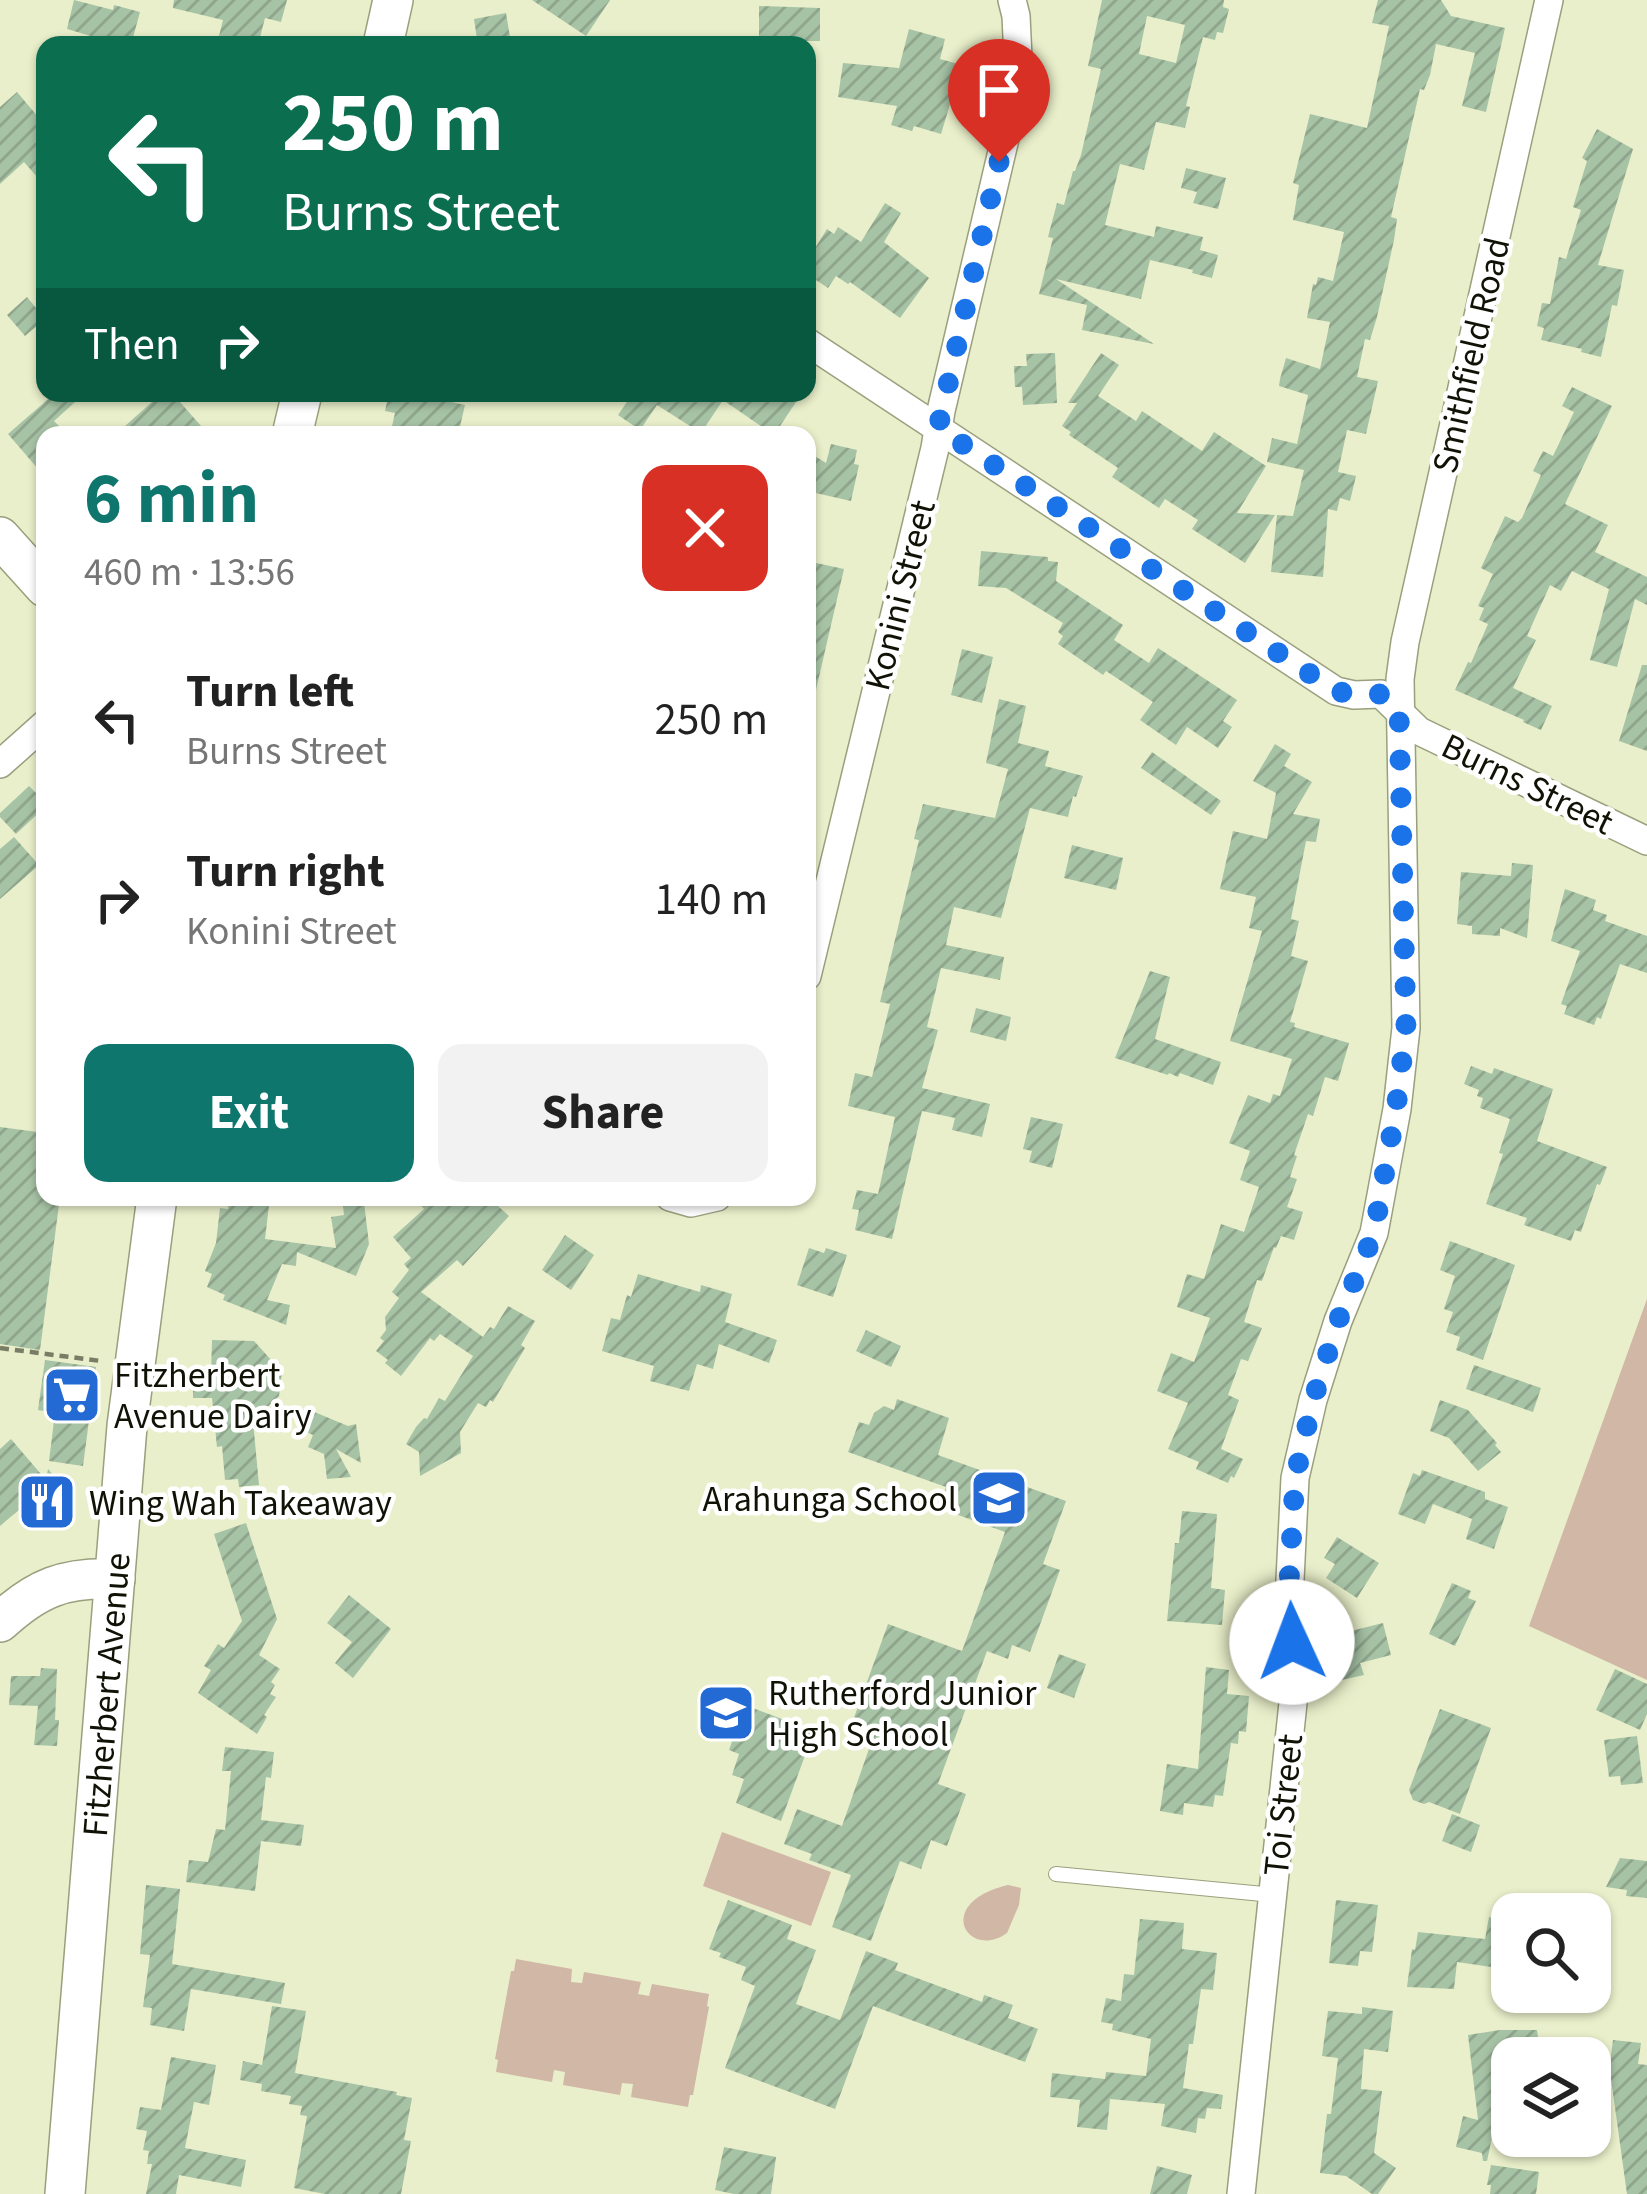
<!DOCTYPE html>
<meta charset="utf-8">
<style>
:root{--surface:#fff;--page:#f2f2f2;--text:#222;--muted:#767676;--accent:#0f766e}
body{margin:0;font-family:"Source Sans 3",sans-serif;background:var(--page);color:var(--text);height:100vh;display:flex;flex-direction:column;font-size:45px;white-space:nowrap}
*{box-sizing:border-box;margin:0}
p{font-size:39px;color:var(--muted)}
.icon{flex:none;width:66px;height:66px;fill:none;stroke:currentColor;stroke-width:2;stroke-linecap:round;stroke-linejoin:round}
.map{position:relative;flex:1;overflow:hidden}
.details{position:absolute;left:36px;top:426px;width:780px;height:780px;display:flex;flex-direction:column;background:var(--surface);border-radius:24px;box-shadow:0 3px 9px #0004}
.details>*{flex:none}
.guide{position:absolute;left:36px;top:36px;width:780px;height:366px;border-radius:24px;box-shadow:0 3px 9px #0004;background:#0b6e4f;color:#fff;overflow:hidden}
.buttons{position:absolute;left:1491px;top:1893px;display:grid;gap:24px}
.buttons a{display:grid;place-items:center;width:120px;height:120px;border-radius:24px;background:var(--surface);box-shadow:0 3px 9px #0004;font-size:60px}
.pin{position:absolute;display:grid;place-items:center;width:102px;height:102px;color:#fff;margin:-123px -51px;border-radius:50% 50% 50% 0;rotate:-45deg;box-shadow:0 0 12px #0007}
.pin .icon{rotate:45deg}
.me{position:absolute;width:132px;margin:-66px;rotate:358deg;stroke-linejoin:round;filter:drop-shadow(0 0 9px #0008)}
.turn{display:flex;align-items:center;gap:42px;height:252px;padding:0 48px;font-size:54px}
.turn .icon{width:156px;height:156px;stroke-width:2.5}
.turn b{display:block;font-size:84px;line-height:102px}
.then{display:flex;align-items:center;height:114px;padding:0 48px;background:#0003;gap:24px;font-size:45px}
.round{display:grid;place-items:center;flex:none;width:126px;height:126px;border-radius:24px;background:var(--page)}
.overview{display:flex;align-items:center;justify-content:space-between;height:204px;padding:0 48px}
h1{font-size:72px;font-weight:700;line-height:90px;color:var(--accent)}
.button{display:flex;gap:24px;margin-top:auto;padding:24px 48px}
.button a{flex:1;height:138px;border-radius:24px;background:var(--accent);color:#fff;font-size:48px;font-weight:700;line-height:138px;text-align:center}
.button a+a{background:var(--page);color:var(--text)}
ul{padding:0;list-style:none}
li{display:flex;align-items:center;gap:36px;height:180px;padding:0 48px}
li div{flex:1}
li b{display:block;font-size:45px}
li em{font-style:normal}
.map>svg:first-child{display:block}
</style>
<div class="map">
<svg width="1647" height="2194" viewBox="0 0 1647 2194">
<defs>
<pattern id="building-hatch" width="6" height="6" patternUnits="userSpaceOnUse" patternTransform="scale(3)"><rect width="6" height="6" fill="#a7c3a5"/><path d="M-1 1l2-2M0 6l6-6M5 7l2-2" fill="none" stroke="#8fa68d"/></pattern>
</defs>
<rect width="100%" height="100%" fill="#e9efca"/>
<g fill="#d1b7a6">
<path d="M1647 1299V1680L1529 1626Z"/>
<path d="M722 1832 831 1872 811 1926 703 1886Z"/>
<path d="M1008 1885 1021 1888 1019 1905 1007 1933C968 1961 932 1903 1008 1885Z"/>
<path d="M516 1959 572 1969 571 1982 582 1983 584 1972 641 1982 638 1994 649 1996 652 1984 709 1994 707 2006 709 2007 693 2095H690L688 2107 631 2097 633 2084 622 2083 620 2095 563 2085 565 2072 554 2070 552 2082 496 2072 498 2060 495 2059 511 1971H514Z"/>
</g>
<g fill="url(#building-hatch)" fill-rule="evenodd">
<path d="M74 0 113 10 114 5 140 12 131 45H92L94 37 67 29Z"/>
<path d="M174 0H287L281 22 265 18 258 45H239L218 40 223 20 173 8Z"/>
<path d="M532 0H610L586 36Z"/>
<path d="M1102 0H1224L1223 7 1229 9 1223 33 1217 32 1215 40 1203 37 1186 106 1190 107 1185 128 1156 122 1144 170 1120 164 1105 225 1154 237 1156 226 1203 237 1200 250 1218 255 1212 278 1192 273 1193 270 1150 260 1141 299 1056 279 1154 344 1082 330 1087 305 1039 294 1053 238 1048 237 1057 203 1064 205 1073 171H1075L1081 155 1101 69 1088 66ZM1147 16 1185 25 1176 63 1139 54Z"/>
<path d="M1378 0H1441L1451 16 1505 28 1486 112 1462 106 1475 53 1436 44 1430 75 1424 90 1420 89 1391 217 1397 219 1394 240 1377 317 1370 340 1365 339 1357 377 1378 381 1366 434 1347 430 1338 472 1356 476 1350 501 1340 498 1337 511 1328 509 1323 577 1271 572 1277 515 1293 516 1304 470 1267 462 1272 438 1297 444 1308 395 1279 386 1280 379 1286 358 1320 369 1330 322 1307 318 1313 284 1316 285 1318 277 1333 281 1344 232 1293 220 1299 185 1293 183 1310 114 1367 128 1389 26 1372 23Z"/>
<path d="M759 6 820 8V41H802V45H771V38L759 37Z"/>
<path d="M506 13 510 37 505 38 507 45H482L481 39H477L474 19Z"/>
<path d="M909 29 945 39 940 59 962 65 941 134 914 126 912 131 891 125 897 106 838 97 843 63 899 68Z"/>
<path d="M17 92 45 125V186L24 162 0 184V107Z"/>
<path d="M1597 129 1633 149 1598 265 1624 270 1617 306 1612 305 1601 357 1581 352 1582 349 1541 340 1544 328 1537 326 1542 303 1550 304 1559 257 1566 259 1581 210 1573 207 1587 161 1582 158Z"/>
<path d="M1186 168 1226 178 1218 209 1193 203 1197 192 1181 188Z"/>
<path d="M885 203 901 213 884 242 929 278 900 318 850 282 848 284 836 276 828 288 807 274V261L827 229 834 234 838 227 861 242Z"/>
<path d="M27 297 45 319 25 336 7 315Z"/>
<path d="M1055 353 1057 403 1023 405 1022 387H1015L1014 366H1027L1026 354Z"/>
<path d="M1101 353 1119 365 1098 396 1136 421 1142 411 1202 451 1214 432 1266 466 1237 513 1275 515 1245 563 1192 529 1198 520 1165 499 1159 508 1112 477 1118 468 1069 435 1071 432 1062 426 1077 403H1068Z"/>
<path d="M1572 387 1612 406 1565 504 1608 525 1595 552 1647 577V605L1635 599 1617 667 1590 660 1609 589 1572 571 1561 591 1550 585 1527 636 1536 640 1513 688 1552 706 1541 730 1523 722 1524 720 1455 690 1468 662 1471 663 1488 624 1479 620 1484 608 1478 606 1493 574 1481 568 1505 516 1518 522 1522 518 1541 475 1533 471 1543 451 1553 456 1574 412 1562 406Z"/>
<path d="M55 393H85L54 421 68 435H45V477L8 434Z"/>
<path d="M162 393H172L209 435H115Z"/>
<path d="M389 393 432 402 433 398 465 405 458 435 423 429 422 435H390L395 413 385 411Z"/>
<path d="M633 393H802L774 435 723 400 701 433 657 405 640 430 618 415Z"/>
<path d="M831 444 857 450 854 464 859 465 851 501 807 491V451L826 463Z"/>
<path d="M981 551 1048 557V561L1058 562 1056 581 1123 625 1114 640 1149 663 1158 648 1237 700 1223 721 1232 727 1218 748 1187 727 1176 745 1140 720 1153 702 1106 671 1103 675 1058 644 1063 636 1058 632 1063 623 1006 588 978 586Z"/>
<path d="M807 561 844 569 815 694 807 693Z"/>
<path d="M962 649 993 657 982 703 951 695Z"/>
<path d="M1642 665H1647V751L1619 741Z"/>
<path d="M999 699 1026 706 1018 743 1049 751 1045 766 1083 776 1076 797 1073 796 1068 817 1030 808 1001 918 954 907 946 945 1004 957 1000 980 941 968 927 1027 938 1030 922 1088 990 1104 982 1137 952 1130 955 1118 922 1111 892 1239 855 1230 859 1210 852 1209 857 1190 878 1194 895 1117 848 1106 855 1073 872 1077 890 1004 880 1002 919 840 914 839 923 804 995 818 1008 769 986 763Z"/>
<path d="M1275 744 1291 754 1284 766 1312 782 1293 814 1320 819 1316 842 1306 841 1291 919 1299 921 1291 956 1308 961 1290 1022 1295 1023 1294 1027 1349 1043 1338 1081 1325 1077 1313 1116 1308 1114 1294 1155 1297 1156 1290 1177 1297 1179 1287 1207 1303 1212 1294 1240 1281 1236 1276 1248 1274 1247 1262 1281 1257 1280 1244 1322 1262 1328 1248 1361 1241 1359 1228 1395 1239 1400 1221 1449 1243 1459 1234 1478 1231 1476 1228 1483 1196 1469 1199 1462 1168 1449 1188 1403 1157 1391 1171 1353 1194 1362 1210 1318 1177 1307 1187 1274 1204 1279 1221 1224 1244 1232 1259 1187 1240 1180 1250 1151 1229 1143 1248 1095 1270 1103 1273 1094 1280 1096 1292 1059 1230 1041 1262 931 1249 928 1256 897 1220 889 1233 831 1267 839 1276 793 1253 781Z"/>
<path d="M1152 752 1221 801 1211 815 1141 768Z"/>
<path d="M29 786 45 802V807L16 834 0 817V813Z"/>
<path d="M14 837 39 865 0 899V849Z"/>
<path d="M1072 845 1123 858 1116 890 1064 878Z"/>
<path d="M1512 863 1533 865 1527 938 1500 928V936L1472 934V926L1457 924 1461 872 1511 876Z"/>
<path d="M1565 889 1596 900 1593 910 1607 915 1605 921 1647 936V973L1620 964 1601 1019 1597 1017 1594 1025 1564 1014 1567 1006 1561 1004 1580 951 1551 941Z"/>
<path d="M1150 971 1170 977 1155 1039 1221 1062 1213 1085 1180 1073 1178 1077 1169 1073 1168 1075 1115 1058Z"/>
<path d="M976 1008 1011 1017 1006 1041 970 1032Z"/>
<path d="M1471 1066 1492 1074 1494 1068 1553 1089 1537 1141 1607 1167 1600 1185 1597 1184 1581 1232 1575 1230 1571 1241 1524 1225 1527 1218 1486 1204 1503 1154 1499 1153 1510 1119 1480 1108 1483 1098 1477 1096 1479 1090 1464 1084Z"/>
<path d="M1031 1117 1063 1124 1052 1168 1029 1162 1032 1151 1023 1149Z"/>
<path d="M0 1127 45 1133V1197H60L40 1350 0 1344Z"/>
<path d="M229 1197H270L265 1239 336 1248 331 1217 344 1215 343 1206 364 1202 369 1244 356 1276 297 1252 296 1266 282 1264 267 1300 290 1305 286 1325 223 1300 225 1295 207 1287 212 1274 205 1271 216 1243 220 1208 228 1209Z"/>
<path d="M414 1197H488L509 1216 463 1266 457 1260 421 1292 483 1337 490 1327 494 1329 508 1306 535 1321 521 1345 525 1348 493 1402 490 1400 486 1407 478 1403 460 1432 461 1453 420 1476 419 1452 406 1444 416 1427 424 1418 427 1419 439 1398 445 1401 473 1356 440 1334 434 1341 430 1338 401 1376 385 1363 388 1360 376 1351 384 1341 380 1338 386 1330 385 1317 399 1298 392 1292 409 1270 404 1264 411 1258 393 1237 424 1209Z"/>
<path d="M565 1235 594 1255 571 1290 542 1270Z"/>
<path d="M1450 1241 1515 1265 1483 1360 1456 1350 1460 1337 1446 1332 1453 1312 1444 1309 1455 1276 1440 1270Z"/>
<path d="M809 1248 824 1253 826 1248 847 1255 833 1297 797 1285Z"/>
<path d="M638 1274 700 1292 701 1285 732 1294 725 1322 777 1340 769 1363 719 1344 713 1369 697 1364 689 1391 650 1381 654 1366 602 1351 611 1318 620 1320 627 1295 631 1297Z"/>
<path d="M866 1330 901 1346 891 1367 856 1351Z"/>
<path d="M212 1340 254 1341 282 1372 279 1396 253 1421 259 1485 239 1487 238 1479 225 1480 222 1446 217 1447 212 1398H193V1373L211 1374Z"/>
<path d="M45 1360 96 1367 83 1466 49 1461 55 1413 38 1410Z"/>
<path d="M1474 1365 1541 1388 1533 1412 1466 1389Z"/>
<path d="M897 1399 949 1418 938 1455 1066 1501 1043 1564 1060 1570 1030 1652 1012 1645 1008 1659 987 1651 938 1784 966 1794 947 1846 931 1840 921 1869 900 1861 871 1941 832 1927 851 1875 809 1860 812 1854 784 1844 797 1809 842 1826 870 1746 847 1737 888 1624 962 1651 1005 1532 939 1508 946 1487 848 1452 859 1422 869 1425 874 1413 884 1406 894 1410Z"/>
<path d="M1440 1400 1468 1410 1497 1443 1495 1445 1501 1452 1478 1471 1449 1438 1430 1431Z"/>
<path d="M312 1411 348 1426 356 1424 361 1463 336 1449 351 1477 327 1479 324 1454 308 1447 313 1435 304 1431Z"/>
<path d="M11 1439 46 1480 48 1469 73 1498 45 1522 28 1502 0 1526V1449Z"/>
<path d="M1422 1470 1485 1492V1499L1508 1507 1494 1549 1466 1539 1472 1519 1433 1504 1425 1524 1398 1514 1413 1473 1420 1476Z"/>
<path d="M1182 1511 1217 1514 1211 1588 1225 1590 1222 1625 1167 1621 1175 1543H1179Z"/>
<path d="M246 1523 277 1619 259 1655 280 1669 271 1682 275 1685 270 1694 276 1697 264 1715 267 1717 257 1734 198 1693 211 1670 204 1666 218 1644 224 1648 242 1621 214 1534Z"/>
<path d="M1337 1537 1379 1563 1357 1598 1326 1578 1335 1564 1324 1558Z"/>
<path d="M1452 1583 1471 1591 1468 1598 1476 1601 1455 1646 1429 1634Z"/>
<path d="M349 1595 391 1629 353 1678 335 1663 352 1642 327 1623Z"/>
<path d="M1383 1623 1391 1655 1360 1663 1364 1675 1342 1680 1331 1636Z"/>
<path d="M1059 1654 1086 1664 1074 1698 1047 1688Z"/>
<path d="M1206 1667 1229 1670 1227 1694 1249 1696 1246 1732 1239 1731 1238 1744 1231 1743 1223 1796 1215 1795 1213 1807 1184 1803 1183 1815 1160 1811 1167 1764 1198 1769Z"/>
<path d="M41 1668 57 1669 55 1720H59L57 1746 34 1745 38 1706 9 1705 11 1676H40Z"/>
<path d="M1615 1669 1647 1684V1714L1640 1730 1596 1710Z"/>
<path d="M745 1705 814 1731 781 1821 736 1803 744 1779 732 1775 739 1754 729 1750Z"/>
<path d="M1440 1709 1491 1728 1460 1814 1429 1802 1424 1804 1413 1800 1409 1790Z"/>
<path d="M1637 1736 1643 1783 1621 1785 1620 1776 1609 1777 1604 1740Z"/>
<path d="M225 1747 274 1752 271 1778 266 1777 261 1820 304 1825 301 1846 261 1841 255 1891 186 1882 189 1860 208 1862 216 1829 225 1830 231 1771H222Z"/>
<path d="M1452 1814 1480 1825 1471 1852 1442 1841Z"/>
<path d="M1620 1858 1647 1861V1898L1626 1896 1627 1890 1606 1887Z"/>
<path d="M146 1885 180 1889 172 1964 285 1983 281 2004 191 1989 184 2031 150 2025 152 2008 143 2007 150 1955 140 1954Z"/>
<path d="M728 1900 792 1925 787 1939 816 1950 796 2004 840 2020 866 1951 898 1963 895 1970 982 2002 984 1995 1013 2005 1008 2018 1038 2029 1025 2062 873 2006 835 2109 725 2068 755 1986 741 1980 746 1967 719 1957 721 1953 709 1949Z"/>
<path d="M1336 1900 1378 1905 1372 1952 1360 1951 1358 1966 1329 1963Z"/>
<path d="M1489 1917 1512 1920V1970L1457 1962 1454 1989 1407 1987 1412 1949 1415 1950 1418 1932 1485 1939Z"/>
<path d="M1140 1919 1184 1923 1182 1949 1217 1953 1213 1990 1201 1989 1193 2044H1189L1183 2088 1223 2095 1221 2109 1207 2108 1205 2119 1198 2118 1196 2133 1161 2126 1165 2104 1110 2099 1107 2130 1077 2127 1080 2100 1050 2097 1052 2073 1105 2079 1106 2072 1146 2076 1151 2039 1112 2030 1113 2024 1101 2022 1106 1998 1121 2001 1124 1974 1134 1975Z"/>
<path d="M272 2006 306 2011 295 2073 397 2092 396 2095 412 2098 404 2140 411 2141 401 2194H325L294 2188 307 2116 300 2115 302 2106 289 2104 291 2096 261 2091 262 2084 240 2080 243 2061 262 2065Z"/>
<path d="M1362 2007 1393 2011 1388 2052 1364 2049 1361 2089 1382 2091 1374 2153 1396 2168 1378 2194H1372L1346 2176 1320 2173 1327 2114H1331L1338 2058 1322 2056 1328 2011 1362 2014Z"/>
<path d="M1500 2030H1537L1541 2058H1512V2085L1503 2086 1487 2161H1483L1482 2153 1456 2147 1463 2116 1478 2120 1468 2035Z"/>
<path d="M1613 2040 1641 2043 1638 2064 1647 2065V2194H1627L1611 2079H1608Z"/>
<path d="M171 2057 216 2065 209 2105 194 2102 185 2148 246 2160 241 2187 179 2175 176 2194H146L152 2164H147L149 2151 143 2150 147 2131 136 2129 140 2107 161 2110Z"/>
<path d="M724 2147 776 2157 771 2194H734L715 2190Z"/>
<path d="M1491 2165 1539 2172 1536 2194H1490L1491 2185H1487Z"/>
<path d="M1157 2166 1192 2175 1187 2194H1150Z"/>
</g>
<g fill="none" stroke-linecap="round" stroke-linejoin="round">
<g stroke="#9a9f7d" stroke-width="16">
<path id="lane" d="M1056 1874 1273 1895"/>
</g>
<g stroke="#9a9f7d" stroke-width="30">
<g id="street">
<path d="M807 342 1336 691 1354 695 1381 694 1419 731 1647 841"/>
<path d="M0 764 45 724"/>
<path d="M807 976 935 448 941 411 1019 79 1016 16 1012 0"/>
<path d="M670 1197 691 1203 717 1197"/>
<path d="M1241 2194 1295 1684 1289 1600 1295 1478 1313 1400 1338 1321 1374 1233 1397 1109 1406 1028 1400 679 1405 642 1549 0"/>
</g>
</g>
<g stroke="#9a9f7d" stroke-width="42">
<g id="secondary">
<path d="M383 45 393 0"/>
<path d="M292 435 302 393"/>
<path d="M0 537 45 587"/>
<path d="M0 1622C37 1588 64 1577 115 1579"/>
<path id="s1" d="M65 2194 127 1426 157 1197"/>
</g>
</g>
<path stroke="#797d65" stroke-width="4.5" stroke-dasharray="9 6" stroke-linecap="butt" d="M0 1348 101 1361"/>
<use href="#lane" stroke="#fff" stroke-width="14"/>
<use href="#street" stroke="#fff" stroke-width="27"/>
<use href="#secondary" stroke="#fff" stroke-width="39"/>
</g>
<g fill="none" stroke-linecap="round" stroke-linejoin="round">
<path stroke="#1a73e8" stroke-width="21" stroke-dasharray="0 37.8" d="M999 162 938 428 1336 691 1354 695 1381 694 1399 710 1406 1028 1396 1109 1374 1233 1338 1321 1313 1400 1295 1478 1288 1600 1292 1642"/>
</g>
<defs>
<g id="supermarket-square" transform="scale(3)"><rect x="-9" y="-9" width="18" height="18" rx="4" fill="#236ad5" stroke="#fff"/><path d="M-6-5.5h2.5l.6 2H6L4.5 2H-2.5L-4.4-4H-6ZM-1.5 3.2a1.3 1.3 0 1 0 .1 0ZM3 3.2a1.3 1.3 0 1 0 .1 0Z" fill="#fff"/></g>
<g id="school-square" transform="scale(3)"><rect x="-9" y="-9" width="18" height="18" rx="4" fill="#236ad5" stroke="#fff"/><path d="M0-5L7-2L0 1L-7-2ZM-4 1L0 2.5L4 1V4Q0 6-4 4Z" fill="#fff"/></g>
<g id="restaurant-square" transform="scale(3)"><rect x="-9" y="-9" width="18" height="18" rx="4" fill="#236ad5" stroke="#fff"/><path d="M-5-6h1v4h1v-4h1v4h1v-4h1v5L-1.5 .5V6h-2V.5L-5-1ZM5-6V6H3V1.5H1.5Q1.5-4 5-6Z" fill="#fff"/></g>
</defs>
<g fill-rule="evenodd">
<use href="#supermarket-square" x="72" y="1395"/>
<use href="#school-square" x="999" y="1498"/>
<use href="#restaurant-square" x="47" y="1502"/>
<use href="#school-square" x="726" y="1713"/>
</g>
<g text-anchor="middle" stroke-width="9" stroke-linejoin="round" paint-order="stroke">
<g font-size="36" fill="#101206" stroke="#fff">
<text transform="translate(1470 355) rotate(-77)" y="13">Smithfield Road</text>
<text transform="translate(899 595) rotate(-76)" y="13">Konini Street</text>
<text transform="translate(1528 783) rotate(26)" y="13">Burns Street</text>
<text dy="13" stroke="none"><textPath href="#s1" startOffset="501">Fitzherbert Avenue</textPath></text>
<text transform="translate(1282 1805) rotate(-84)" y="13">Toi Street</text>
</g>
<g font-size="36" fill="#101206" stroke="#fff" text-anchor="start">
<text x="114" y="1387">Fitzherbert<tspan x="114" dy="41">Avenue Dairy</tspan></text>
<text x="957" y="1511" text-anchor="end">Arahunga School</text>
<text x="89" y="1515">Wing Wah Takeaway</text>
<text x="768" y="1705">Rutherford Junior<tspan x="768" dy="41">High School</tspan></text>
</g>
</g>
</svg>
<div class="buttons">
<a><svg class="icon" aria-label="search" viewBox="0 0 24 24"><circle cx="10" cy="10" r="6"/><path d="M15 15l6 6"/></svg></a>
<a><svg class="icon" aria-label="layers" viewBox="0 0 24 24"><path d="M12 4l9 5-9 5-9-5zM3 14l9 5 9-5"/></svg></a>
</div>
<div class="pin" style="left:999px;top:162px;background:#d93025"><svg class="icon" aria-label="arrive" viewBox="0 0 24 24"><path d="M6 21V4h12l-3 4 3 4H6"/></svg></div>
<svg class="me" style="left:1292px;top:1642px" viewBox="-20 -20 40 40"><circle r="19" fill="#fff"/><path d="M0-13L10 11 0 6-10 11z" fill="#1a73e8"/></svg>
<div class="guide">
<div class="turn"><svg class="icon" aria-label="left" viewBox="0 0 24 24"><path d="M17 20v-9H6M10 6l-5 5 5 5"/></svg><div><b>250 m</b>Burns Street</div></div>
<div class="then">Then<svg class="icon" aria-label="right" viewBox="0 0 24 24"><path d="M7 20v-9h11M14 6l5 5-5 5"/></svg></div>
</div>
<section class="details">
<div class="overview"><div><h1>6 min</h1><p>460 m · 13:56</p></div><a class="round" style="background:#d93025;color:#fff"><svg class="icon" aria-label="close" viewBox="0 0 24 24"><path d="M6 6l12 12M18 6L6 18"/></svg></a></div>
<ul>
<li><svg class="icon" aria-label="left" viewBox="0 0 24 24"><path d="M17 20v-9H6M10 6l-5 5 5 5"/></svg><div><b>Turn left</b><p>Burns Street</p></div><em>250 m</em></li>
<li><svg class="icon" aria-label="right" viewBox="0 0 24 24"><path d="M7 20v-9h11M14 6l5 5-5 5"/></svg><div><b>Turn right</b><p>Konini Street</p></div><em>140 m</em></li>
</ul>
<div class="button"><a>Exit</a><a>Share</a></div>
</section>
</div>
